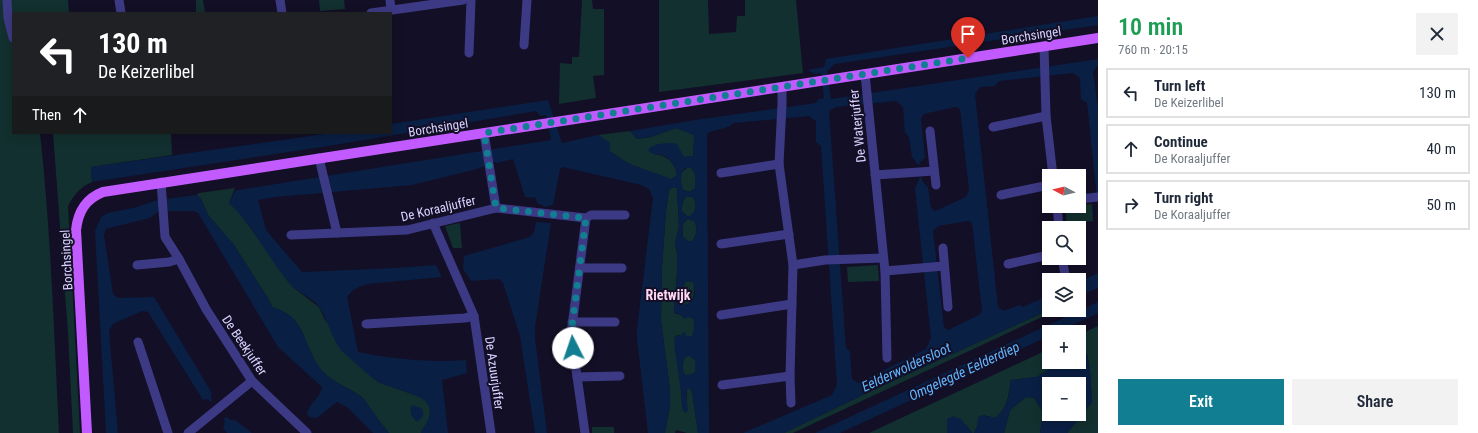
<!DOCTYPE html>
<meta charset="utf-8">
<style>
:root{--surface:#fff;--page:#f2f2f3;--text:#1f2937;--muted:#747a83;--line:#e0e1e3;--accent:#117e91}
body{margin:0;font-family:"Roboto Condensed",sans-serif;background:var(--page);color:var(--text);height:100vh;display:flex;flex-direction:column;font-size:15px;white-space:nowrap}
*{box-sizing:border-box;margin:0}
p{font-size:13px;color:var(--muted)}
.icon{flex:none;width:22px;height:22px;fill:none;stroke:currentColor;stroke-width:2;stroke-linecap:round;stroke-linejoin:round}
.map{position:relative;flex:1;overflow:hidden}
.panel{display:flex;flex-direction:column;background:var(--surface);width:380px}
.panel>*{flex:none}
.banner{position:absolute;left:12px;top:12px;width:380px;height:122px;border-radius:0px;box-shadow:0 2px 10px #0003;background:#202124;color:#fff;overflow:hidden}
.needle{width:26px;rotate:277deg}
.fabs{position:absolute;left:1042px;top:169px;display:grid;gap:8px}
.fabs a{display:grid;place-items:center;width:44px;height:44px;border-radius:0px;background:var(--surface);box-shadow:0 2px 10px #0003;font-size:20px}
.pin{position:absolute;display:grid;place-items:center;width:34px;height:34px;color:#fff;margin:-41px -17px;border-radius:50% 50% 50% 0;rotate:-45deg;box-shadow:0 0 4px #0007}
.pin .icon{rotate:45deg}
.me{position:absolute;width:44px;margin:-22px;rotate:356deg;stroke-linejoin:round;filter:drop-shadow(0 0 3px #0008)}
.turn{display:flex;align-items:center;gap:14px;height:84px;padding:0 20px;font-size:18px}
.turn .icon{width:52px;height:52px;stroke-width:2.5}
.turn b{display:block;font-size:28px;line-height:34px}
.then{display:flex;align-items:center;height:38px;padding:0 20px;background:#0003;gap:8px;font-size:15px}
.round{display:grid;place-items:center;flex:none;width:42px;height:42px;border-radius:0px;background:var(--page)}
.head{display:flex;align-items:center;justify-content:space-between;height:68px;padding:0 20px}
h1{font-size:24px;font-weight:600;line-height:30px;color:#1e9e55}
.cta{display:flex;gap:8px;margin-top:auto;padding:8px 20px}
.cta a{flex:1;height:46px;border-radius:0px;background:var(--accent);color:#fff;font-size:16px;font-weight:600;line-height:46px;text-align:center}
.cta a+a{background:var(--page);color:var(--text)}
ul{padding:0;list-style:none}
li{display:flex;align-items:center;gap:12px;height:50px;margin:0 8px 6px;padding:0 12px;border:2px solid var(--line);border-radius:0px}
li div{flex:1}
li b{display:block;font-size:15px}
li em{font-style:normal}
main{display:flex;flex:1;min-height:0}
.map>svg:first-child{display:block}
</style>
<main>
<div class="map">
<svg width="1098" height="433" viewBox="0 0 1098 433">
<rect width="100%" height="100%" fill="#130f26"/>
<g fill="#12302f">
<path d="M0 0H68L69 13H13V133H40C51 233 54 333 59 433H0Z"/>
<path d="M196 0H203L205 13H196Z"/>
<path d="M319 0H344L345 9 320 11Z"/>
<path d="M582 0H592L593 9H604V75L593 76 596 98 559 104 560 63 572 64V57H579Z"/>
<path d="M659 0H708L709 34 736 32 737 16H745V0H796L803 73 659 92Z"/>
<path d="M676 128 695 135 693 156 684 157 680 151 670 143 651 147 654 154C667 155 675 162 677 175L671 180C660 174 649 172 638 167 628 164 619 158 610 151V143L598 135 630 131 637 139 651 137Z"/>
<path d="M53 133H171L172 155 91 167 92 182C80 187 74 195 68 206L80 433H73L68 333Z"/>
<path d="M690 167C697 173 696 180 695 188L690 192 683 190C680 180 678 171 690 167Z"/>
<path d="M673 187 677 188 679 226 675 243 677 253V272L674 313 693 318C695 324 695 329 692 336L687 337 677 335 682 404 683 410 686 413 687 389 689 387 692 392 698 433H687L676 430 675 433H665L670 406V390L661 321 662 266 666 211 669 190Z"/>
<path d="M235 188 229 203 238 211 294 288 319 307 325 320 378 382 423 398 429 404 430 413 428 423 421 431V433H389C384 426 377 419 372 411 368 405 365 399 359 395 347 387 326 379 319 367 302 342 306 317 272 307L269 300 234 245 208 215 201 199 197 195 199 193Z"/>
<path d="M687 196 693 197C697 204 697 211 690 216H687L682 211C682 205 682 200 687 196Z"/>
<path d="M1092 204 1093 221 1067 224 1065 207Z"/>
<path d="M688 219 694 221C698 227 697 235 692 241H688L683 237C682 231 681 222 688 219Z"/>
<path d="M460 223 462 248H453L445 226Z"/>
<path d="M878 265 879 281 848 282 847 267Z"/>
<path d="M689 281 693 282C697 292 691 313 679 302L685 282Z"/>
<path d="M1049 310H1057L793 433H784L871 391Z"/>
<path d="M1098 326V433H1067L1092 402 1090 371 1087 354 1084 353H1079V335Z"/>
<path d="M1049 349V362H1060L1037 377 1011 380C1008 396 1008 408 995 418L983 415 974 433H972L966 425 947 419V433H869Z"/>
<path d="M689 355 695 360V372C691 376 688 376 684 374 682 368 682 363 685 357Z"/>
<path d="M1026 397 1034 398 1043 412 1040 433H1004L1010 410Z"/>
<rect x="592" y="427" width="22" height="6"/>
</g>
<g fill="#0a1f44" fill-rule="evenodd">
<path d="M1098 16V25L835 64 827 71 831 99 1098 59V65L1093 72 1098 108V208L1087 103 1081 99 1080 78 1073 73 999 81 995 86 980 87 975 94 998 307 1004 311 1019 305 1023 307 1049 295V310L871 391 784 433H743L832 395 837 385 821 146 816 142V121L809 116 734 123C725 131 717 127 707 134L709 433H698L692 392 689 388 687 389 686 394 688 410 686 413 683 410 682 404 680 385 675 351 674 337 682 335 684 331 687 337 692 336C695 329 695 324 693 318L688 317 684 319 680 314 674 313 677 272V253L675 243 679 226 677 188 673 187 669 190 666 211 662 266 661 321 670 390V406L665 433H648L637 339V329L653 198 649 189 641 185 563 167 560 169 553 205 545 207 537 203 536 198 525 197 513 159 497 163 494 162 477 169 412 185 276 197 258 200 266 230 302 272 396 268 436 265 442 277 368 284C359 286 352 290 347 297L358 352C393 359 430 363 466 360L467 373 442 380 448 433H421V431C450 395 403 394 379 382 369 377 356 363 346 355 333 344 329 323 320 308 313 297 297 293 289 283 268 258 254 226 229 203L235 191 238 190 551 140 546 115 540 116 536 111 334 145 92 182 91 167 332 133H391V124L548 100 562 143 598 135 610 143V151C619 158 628 164 638 167 649 172 660 174 671 179L677 175C675 166 671 157 661 155 657 154 654 155 651 153L648 150C654 143 669 142 677 144L684 157 693 156 694 135 676 128 651 137 637 139 630 131 695 120 816 103 818 99 824 98 821 73 815 74 807 70 824 67 826 59ZM896 101 903 107 905 133 909 137 912 157 919 166 920 162 925 158 921 119 924 114 955 107 960 109 969 190 966 197 935 211 931 208 928 187 922 181V178L920 177 915 189 931 338 926 349 858 383 852 379 850 351 846 348 829 111 836 107ZM690 167C697 173 696 180 695 188L690 192 683 190C680 182 680 176 684 169ZM687 196 693 197C697 204 697 211 690 216H687L682 211C682 205 682 200 687 196ZM688 219 694 221C698 227 697 235 692 241H688L683 237C682 231 681 222 688 219ZM968 221 972 223 982 311 979 315 948 330 944 327 933 231 938 226ZM689 281 693 282C697 291 695 305 682 305L679 302 685 282ZM689 356 695 360V372C691 375 688 376 684 374 682 368 682 364 685 357Z"/>
<path d="M197 195 201 199 208 215 234 245 269 300 272 307C306 317 302 342 319 367 326 379 347 387 359 395 365 399 368 405 372 411 377 419 384 426 389 433H373L348 408 337 402 317 418 310 417 307 414C310 401 320 399 322 387L278 347 198 213 194 211H159L150 218 109 228 106 229 104 235 113 294 118 298 154 297 212 393 211 396 212 401 211 402 208 399 203 400 148 312 142 311 113 324 109 331 118 433H106L95 231 101 217 108 213 137 207 158 200Z"/>
<path d="M536 222 551 223 535 327V338L547 433H535L520 336 503 283 499 279 471 281 463 269 464 256 530 237 534 232Z"/>
<path d="M1098 273V288L1079 296V282Z"/>
<path d="M1098 302V313L1058 332H1049V336L840 433H815Z"/>
<path d="M1079 353H1084L1087 354 1090 371 1092 402 1067 433H1040L1043 412 1034 398 1026 397 1010 410 1004 433H974L977 426 978 417 983 415 995 418C1008 408 1009 396 1011 380L1037 377 1060 362H1079ZM1049 384H1079V414H1049Z"/>
<path d="M412 405 421 408C425 414 424 417 417 422 412 418 408 411 412 405Z"/>
<path d="M953 416 961 419 972 433H947V419Z"/>
<path d="M227 417 230 420H235L252 433H227L223 428 225 422 224 418Z"/>
</g>
<g fill="none" stroke-linecap="round" stroke-linejoin="round">
<g stroke="#3d3a85" stroke-width="9">
<path d="M7 0 8 18 13 38"/>
<path d="M119 0 121 13"/>
<path d="M280 0 282 13"/>
<path d="M390 0 391 10"/>
<path d="M371 13 463 0"/>
<path d="M524 45 527 0"/>
<path d="M1044 46 1046 116 1053 176"/>
<path d="M469 53 471 0"/>
<path d="M865 74 885 271 887 358"/>
<path d="M782 87V104L779 164 793 265 790 376 791 403"/>
<path d="M993 127 1046 116"/>
<path d="M930 131 936 185"/>
<path d="M484 133 496 208 586 218 571 334 585 433"/>
<path d="M319 158 337 233 407 230 496 208"/>
<path d="M721 173 779 164"/>
<path d="M875 175 934 171"/>
<path d="M161 182 165 237 179 259 206 309 252 381 307 433"/>
<path d="M1001 195 1049 185"/>
<path d="M1079 199 1098 197"/>
<path d="M1057 206 1059 228"/>
<path d="M586 218 591 215H625"/>
<path d="M433 223 474 316 491 433"/>
<path d="M291 235 337 233"/>
<path d="M721 244 789 234"/>
<path d="M943 248 948 307"/>
<path d="M1062 258 1066 280"/>
<path d="M1008 264 1049 255"/>
<path d="M137 265 169 262 179 259"/>
<path d="M793 265 825 260 883 258"/>
<path d="M580 268H622"/>
<path d="M885 271 944 266"/>
<path d="M721 315 792 304"/>
<path d="M572 322H615"/>
<path d="M366 324 465 318 474 316"/>
<path d="M138 342 168 433"/>
<path d="M577 377 620 376"/>
<path d="M722 385 790 376"/>
<path d="M188 433 252 381"/>
</g>
<path stroke="#c25bff" stroke-width="10" d="M87 433 76 230C78 212 85 199 103 192L1098 38"/>
</g>
<g fill="none" stroke-linecap="round" stroke-linejoin="round">
<path stroke="#117e91" stroke-width="7" stroke-dasharray="0 12.6" d="M573 348 571 334 586 218 496 208 484 133 968 58"/>
</g>
<g text-anchor="middle" stroke-width="4" stroke-linejoin="round" paint-order="stroke">
<g font-size="13" fill="#d9d4ff" stroke="#130f26">
<text transform="translate(1031 35) rotate(-9)" y="5">Borchsingel</text>
<text transform="translate(857 126) rotate(-96)" y="5">De Waterjuffer</text>
<text transform="translate(438 127) rotate(-9)" y="5">Borchsingel</text>
<text transform="translate(438 208) rotate(-13)" y="5">De Koraaljuffer</text>
<text transform="translate(66 260) rotate(-93)" y="5">Borchsingel</text>
<text transform="translate(245 345) rotate(56)" y="5">De Beekjuffer</text>
<text transform="translate(495 373) rotate(82)" y="5">De Azuurjuffer</text>
</g>
<g font-size="14" font-weight="bold" fill="#ffd6f0" stroke="#130f26">
<text x="668" y="300">Rietwijk</text>
</g>
<g font-size="14" font-style="italic" fill="#62b6ff" stroke="#130f26">
<text transform="translate(906 367) rotate(-25)" y="5">Eelderwoldersloot</text>
<text transform="translate(964 371) rotate(-25)" y="5">Omgelegde Eelderdiep</text>
</g>
</g>
</svg>
<div class="fabs">
<a><svg class="needle" viewBox="-14 -14 28 28"><path d="M0-13l5 13h-10z" fill="#e53935"/><path d="M0 13l5-13h-10z" fill="#747a83"/></svg></a>
<a><svg class="icon" aria-label="search" viewBox="0 0 24 24"><circle cx="10" cy="10" r="6"/><path d="M15 15l6 6"/></svg></a>
<a><svg class="icon" aria-label="layers" viewBox="0 0 24 24"><path d="M12 4l9 5-9 5-9-5zM3 14l9 5 9-5"/></svg></a>
<a>+</a>
<a>−</a>
</div>
<div class="pin" style="left:968px;top:58px;background:#d93025"><svg class="icon" aria-label="arrive" viewBox="0 0 24 24"><path d="M6 21V4h12l-3 4 3 4H6"/></svg></div>
<svg class="me" style="left:573px;top:348px" viewBox="-20 -20 40 40"><circle r="19" fill="#fff"/><path d="M0-13L10 11 0 6-10 11z" fill="#117e91"/></svg>
<div class="banner">
<div class="turn"><svg class="icon" aria-label="left" viewBox="0 0 24 24"><path d="M17 20v-9H6M10 6l-5 5 5 5"/></svg><div><b>130 m</b>De Keizerlibel</div></div>
<div class="then">Then<svg class="icon" aria-label="ahead" viewBox="0 0 24 24"><path d="M12 20V5M6 11l6-6 6 6"/></svg></div>
</div>
</div>
<section class="panel">
<div class="head"><div><h1>10 min</h1><p>760 m · 20:15</p></div><a class="round"><svg class="icon" aria-label="close" viewBox="0 0 24 24"><path d="M6 6l12 12M18 6L6 18"/></svg></a></div>
<ul>
<li><svg class="icon" aria-label="left" viewBox="0 0 24 24"><path d="M17 20v-9H6M10 6l-5 5 5 5"/></svg><div><b>Turn left</b><p>De Keizerlibel</p></div><em>130 m</em></li>
<li><svg class="icon" aria-label="ahead" viewBox="0 0 24 24"><path d="M12 20V5M6 11l6-6 6 6"/></svg><div><b>Continue</b><p>De Koraaljuffer</p></div><em>40 m</em></li>
<li><svg class="icon" aria-label="right" viewBox="0 0 24 24"><path d="M7 20v-9h11M14 6l5 5-5 5"/></svg><div><b>Turn right</b><p>De Koraaljuffer</p></div><em>50 m</em></li>
</ul>
<div class="cta"><a>Exit</a><a>Share</a></div>
</section>
</main>
